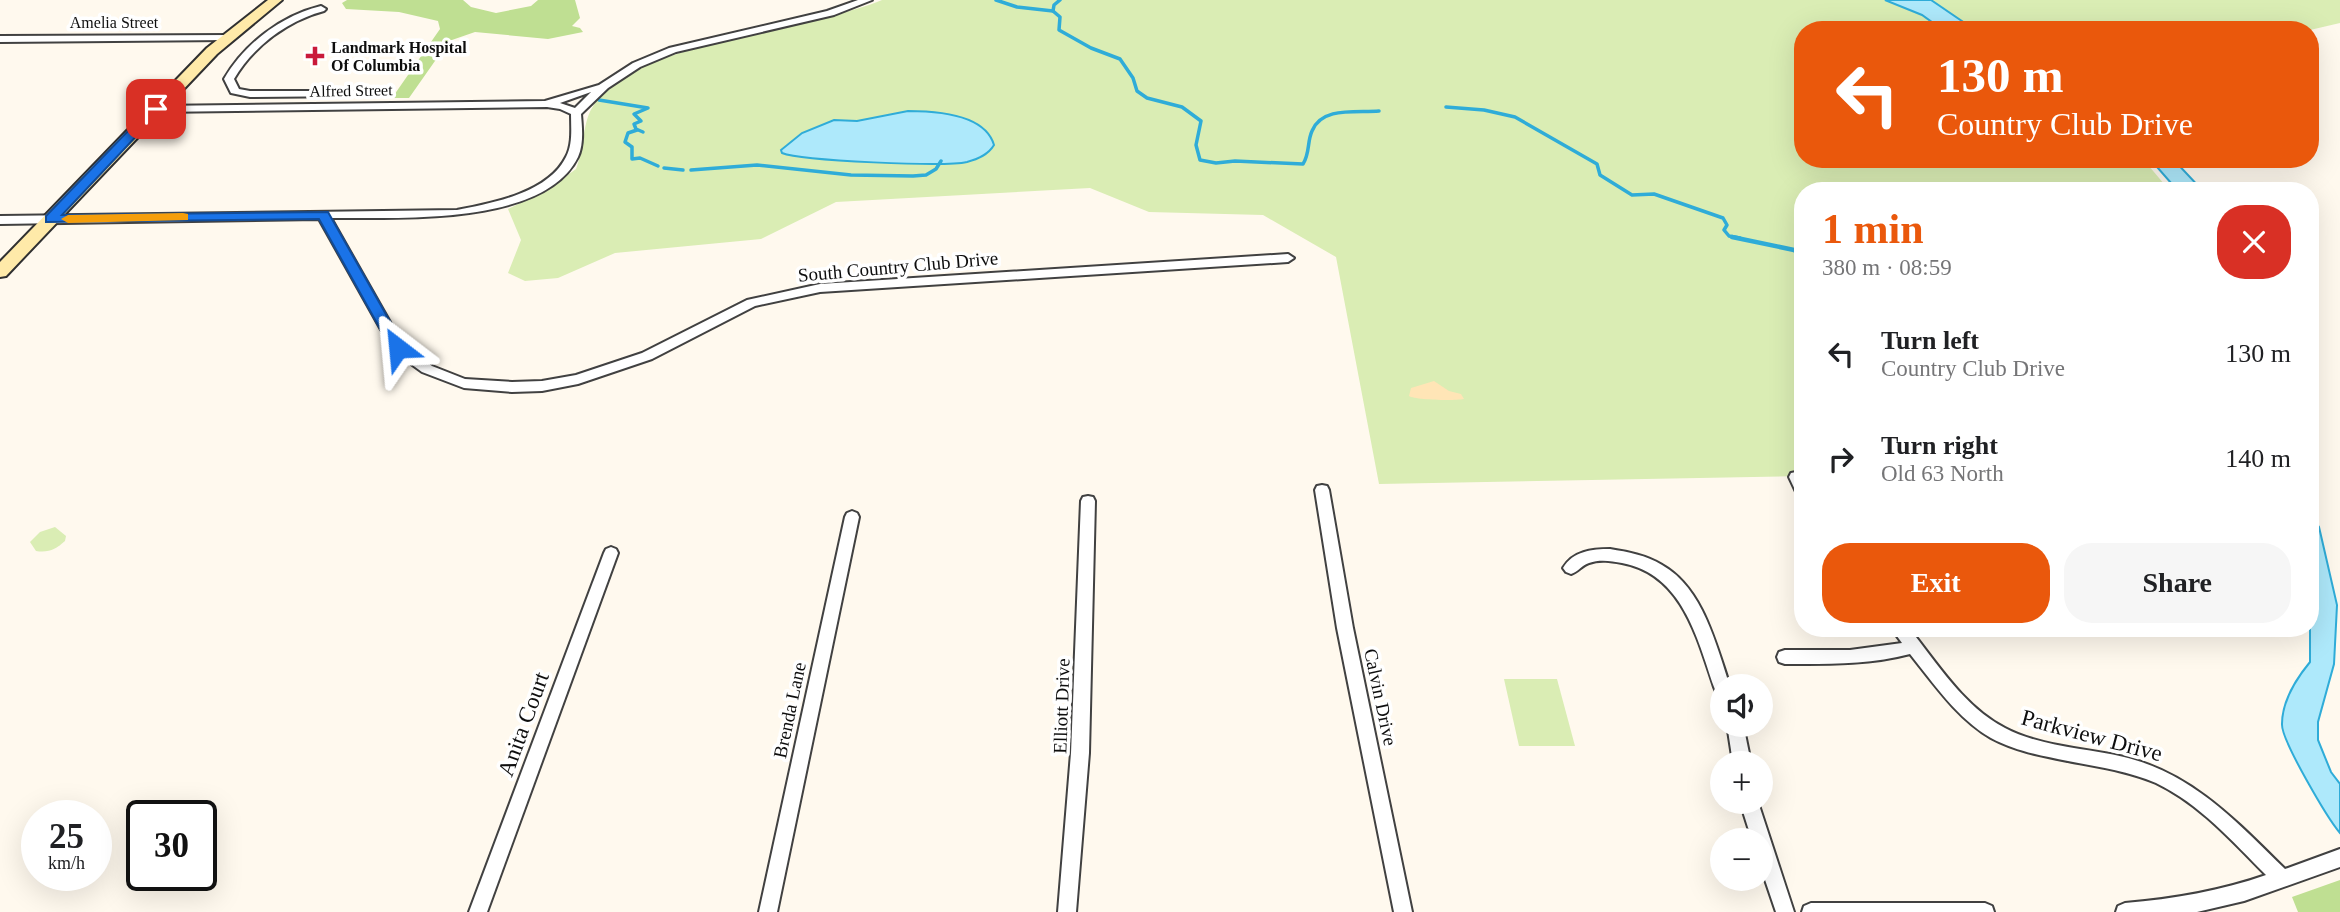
<!DOCTYPE html>
<meta charset="utf-8">
<style>
:root{--surface:#fff;--page:#f6f6f6;--text:#202124;--muted:#757577;--accent:#ea580c}
body{margin:0;font-family:"Times New Roman",serif;background:var(--page);color:var(--text);height:100vh;display:flex;flex-direction:column;font-size:26px;white-space:nowrap}
*{box-sizing:border-box;margin:0}
p{font-size:23px;color:var(--muted)}
.icon{flex:none;width:38px;height:38px;fill:none;stroke:currentColor;stroke-width:2;stroke-linecap:round;stroke-linejoin:round}
.map{position:relative;flex:1;overflow:hidden}
.details{position:absolute;left:1794px;top:182px;width:525px;height:455px;display:flex;flex-direction:column;background:var(--surface);border-radius:28px;box-shadow:0 7px 28px #0002}
.details>*{flex:none}
.guide{position:absolute;left:1794px;top:21px;width:525px;height:147px;border-radius:28px;box-shadow:0 7px 28px #0002;background:#ea580c;color:#fff;overflow:hidden}
.controls{position:absolute;left:1710px;top:674px;display:grid;gap:14px}
.controls a{display:grid;place-items:center;width:63px;height:63px;border-radius:50%;background:var(--surface);box-shadow:0 7px 28px #0002;font-size:35px}
.speed{position:absolute;left:21px;top:800px;display:flex;gap:14px;font-size:35px;font-weight:700;text-align:center}
.speed>*{display:grid;place-content:center;width:91px;height:91px;border-radius:50%;background:var(--surface);box-shadow:0 7px 28px #0002;line-height:1}
.speed small{font-size:18px;font-weight:400}
.speed .limit{border:4px solid #111;border-radius:10px;background:#fff;color:#111}
.pin{position:absolute;display:grid;place-items:center;width:60px;height:60px;color:#fff;margin:-30px;border-radius:14px;box-shadow:0 4px 10px #0006}
.me{position:absolute;width:77px;margin:-38px;rotate:331deg;stroke-linejoin:round;filter:drop-shadow(0 0 5px #0008)}
.turn{display:flex;align-items:center;gap:24px;height:147px;padding:0 28px;font-size:32px}
.turn .icon{width:91px;height:91px;stroke-width:2.5}
.turn b{display:block;font-size:49px;line-height:60px}
.round{display:grid;place-items:center;flex:none;width:74px;height:74px;border-radius:28px;background:var(--page)}
.headline{display:flex;align-items:center;justify-content:space-between;height:119px;padding:0 28px}
h1{font-size:42px;font-weight:600;line-height:52px;color:var(--accent)}
.primary-button{display:flex;gap:14px;margin-top:auto;padding:14px 28px}
.primary-button a{flex:1;height:80px;border-radius:28px;background:var(--accent);color:#fff;font-size:28px;font-weight:600;line-height:80px;text-align:center}
.primary-button a+a{background:var(--page);color:var(--text)}
ul{padding:0;list-style:none}
li{display:flex;align-items:center;gap:21px;height:105px;padding:0 28px}
li div{flex:1}
li b{display:block;font-size:26px}
li em{font-style:normal}
.map>svg:first-child{display:block}
</style>
<div class="map">
<svg width="2340" height="912" viewBox="0 0 2340 912">
<rect width="100%" height="100%" fill="#fff9ee"/>
<g fill="#daedb4">
<path d="M882 0H2340V23L2310 30H1802V159H2143L2170 191H1802V476L1379 484 1336 257 1263 215 1149 212 1090 188 836 202 761 239 615 253 558 278 525 281 508 273 521 240 508 209 547 190 576 169C583 152 583 122 592 108 632 40 809 31 882 0Z"/>
<path d="M55 527 66 536 65 541C56 549 49 553 36 551L30 542 40 532Z"/>
<path d="M1504 679H1557L1575 746H1519Z"/>
</g>
<g fill="#bfdf92">
<path d="M347 0H463L471 7 496 13 531 6 538 0H575L580 18 572 26 580 28 583 32 548 39 475 32 449 41 409 98H392L440 29 438 21 399 12 346 9 342 3Z"/>
<path d="M2340 880V912H2298L2292 897Z"/>
</g>
<path fill="#ffe5b6" d="M1434 381 1449 391 1461 394 1464 399C1454 401 1415 400 1409 396L1411 388Z"/>
<g fill="#aee9fb" stroke="#2facd8" stroke-width="2">
<path d="M1885 0H1931L1975 30H1943L1922 15Z"/>
<path d="M908 111C934 111 985 114 994 145 988 155 978 159 967 162 945 167 802 161 782 153L781 150 802 133 834 120 857 121Z"/>
<path d="M2150 159H2173L2203 191H2178Z"/>
<path d="M2310 514 2319 527 2337 605 2334 664 2318 722V740L2331 772 2340 784V833C2328 819 2281 740 2282 724 2282 700 2296 679 2310 662Z"/>
</g>
<g fill="none" stroke-linecap="round" stroke-linejoin="round">
<g stroke="#2facd8" stroke-width="3.5">
<path d="M996 0 1017 7 1053 11"/>
<path d="M1060 0 1054 5 1053 11 1060 17 1059 30 1091 48 1120 59 1133 78 1137 91 1147 98 1182 107 1201 121 1196 145 1200 160 1216 163 1235 161 1303 164C1310 153 1307 142 1312 131 1322 106 1357 113 1379 111"/>
<path d="M599 100 648 108 634 114 641 121 634 124 636 129 643 132"/>
<path d="M1446 107 1484 110 1515 117 1597 164 1600 175 1632 195 1654 194 1723 218 1727 225 1724 230 1729 236 1740 238"/>
<path d="M637 130 628 133 625 142 632 147V159L640 158 658 166"/>
<path d="M664 168 683 170"/>
<path d="M691 170 757 165 851 175 913 176 926 175 936 169 941 161"/>
<path d="M1920 191 1932 188 1963 191"/>
</g>
<path stroke="#2facd8" stroke-width="4.5" d="M1732 237 1794 250 1802 255"/>
<g stroke="#414141" stroke-width="4">
<g id="minor">
<path d="M858 0H872L834 15 676 52 640 67 608 88 581 114C582 127 584 144 578 157 544 227 396 217 331 218L403 345 432 366 465 379 512 382 542 381 576 375 642 353 747 300 820 284 1288 254 1294 258 1288 262 820 292 755 306 652 359 578 384 542 391 512 392 464 388 422 372 393 351 319 219 0 224V216L457 210C493 203 548 193 566 157 573 144 571 128 571 114L560 109 547 107 156 112 151 109 156 106 545 101 599 85 633 63 669 48 827 11ZM591 92 575 108 560 103Z"/>
<path d="M321 6 326 9 324 11C289 20 253 46 234 79L239 89 250 91H355L360 94 359 96 250 97 231 93 224 79C245 43 281 16 321 6Z"/>
<path d="M231 35 233 37 228 40 0 42V36Z"/>
<path d="M1796 472 1802 476V495L1797 494 1789 477 1791 473Z"/>
<path d="M1322 485 1327 486 1329 490 1353 628 1412 912H1394L1337 628 1315 490 1317 486Z"/>
<path d="M1088 496 1093 497 1095 501 1089 753 1076 912H1058L1071 753 1081 501 1083 497Z"/>
<path d="M852 511 857 513 859 517 777 912H759L845 517 847 513Z"/>
<path d="M611 547 616 549 618 553 487 912H469L604 553 606 549Z"/>
<path d="M1610 549C1628 552 1646 555 1662 565 1703 588 1716 645 1730 686H1722V694L1716 692 1714 687C1697 637 1682 574 1622 563 1611 561 1600 559 1589 563 1582 565 1578 572 1571 574L1566 572 1563 568C1573 551 1592 549 1610 549Z"/>
<path d="M1891 628H1909C1937 663 1964 707 2005 728 2041 747 2086 748 2124 757 2192 773 2237 822 2285 869L2340 849V867L2244 901 2197 912H2116L2118 906 2125 903C2174 899 2220 891 2266 875 2233 842 2200 804 2156 783 2128 771 2098 767 2068 761 2042 756 2015 751 1991 738 1958 719 1934 684 1910 654 1869 665 1827 664 1785 664L1779 662 1777 657 1779 652 1785 650H1850L1902 643Z"/>
<path d="M1727 724H1743L1751 763H1733Z"/>
<path d="M1740 802H1758L1794 912H1776L1760 865V840H1752Z"/>
<path d="M1811 903H1985L1992 906 1994 912H1802L1804 906Z"/>
</g>
</g>
<g stroke="#303030" stroke-width="4">
<path id="secondary" d="M268 0H282L217 54 6 276 0 277V262L207 48Z"/>
</g>
<use href="#minor" fill="#fff" fill-rule="evenodd"/>
<use href="#secondary" fill="#ffeaa9" fill-rule="evenodd"/>
</g>
<path fill="#1a73e8" stroke="#114b97" stroke-width="2" d="M156 105 162 109 160 111 62 215 328 212 405 348 403 352H393L319 219 46 222V216L152 106Z"/>
<path fill="#f59e0b" d="M183 213 188 214V220L68 223 61 219 68 215Z"/>
<path fill="#c91a3b" stroke="#fff" stroke-width="2.5" d="M311.5 45.5h7v7h7v7h-7v7h-7v-7h-7v-7h7z"/>
<g text-anchor="middle" stroke-width="7" stroke-linejoin="round" paint-order="stroke">
<g font-size="16" fill="#0e0e0e" stroke="#fff">
<text x="114" y="28">Amelia Street</text>
<text transform="translate(351 90) rotate(-1)" y="6">Alfred Street</text>
</g>
<g font-size="16" font-weight="bold" fill="#0e0e0e" stroke="#fff" text-anchor="start">
<text x="331" y="53">Landmark Hospital<tspan x="331" dy="18">Of Columbia</tspan></text>
</g>
<g font-size="19" fill="#0e0e0e" stroke="#fff">
<text transform="translate(898 266) rotate(-5)" y="7">South Country Club Drive</text>
<text transform="translate(1381 697) rotate(78)" y="7">Calvin Drive</text>
<text transform="translate(1061 706) rotate(-88)" y="7">Elliott Drive</text>
<text transform="translate(789 710) rotate(-78)" y="7">Brenda Lane</text>
</g>
<g font-size="23" fill="#0e0e0e" stroke="#fff">
<text transform="translate(523 724) rotate(-70)" y="8">Anita Court</text>
<text transform="translate(2092 735) rotate(15)" y="8">Parkview Drive</text>
</g>
</g>
</svg>
<div class="controls">
<a><svg class="icon" aria-label="sound" viewBox="0 0 24 24"><path d="M4 9h4l5-4v14l-5-4H4zM17 9q2 3 0 6"/></svg></a>
<a>+</a>
<a>−</a>
</div>
<div class="speed"><div>25<small>km/h</small></div><div class="limit">30</div></div>
<div class="pin" style="left:156px;top:109px;background:#d93025"><svg class="icon" aria-label="arrive" viewBox="0 0 24 24"><path d="M6 21V4h12l-3 4 3 4H6"/></svg></div>
<svg class="me" style="left:398px;top:348px" viewBox="-20 -20 40 40"><path d="M0-17L14 15 0 8-14 15z" fill="#1a73e8" stroke="#fff" stroke-width="4"/></svg>
<div class="guide">
<div class="turn"><svg class="icon" aria-label="left" viewBox="0 0 24 24"><path d="M17 20v-9H6M10 6l-5 5 5 5"/></svg><div><b>130 m</b>Country Club Drive</div></div>
</div>
<section class="details">
<div class="headline"><div><h1>1 min</h1><p>380 m · 08:59</p></div><a class="round" style="background:#d93025;color:#fff"><svg class="icon" aria-label="close" viewBox="0 0 24 24"><path d="M6 6l12 12M18 6L6 18"/></svg></a></div>
<ul>
<li><svg class="icon" aria-label="left" viewBox="0 0 24 24"><path d="M17 20v-9H6M10 6l-5 5 5 5"/></svg><div><b>Turn left</b><p>Country Club Drive</p></div><em>130 m</em></li>
<li><svg class="icon" aria-label="right" viewBox="0 0 24 24"><path d="M7 20v-9h11M14 6l5 5-5 5"/></svg><div><b>Turn right</b><p>Old 63 North</p></div><em>140 m</em></li>
</ul>
<div class="primary-button"><a>Exit</a><a>Share</a></div>
</section>
</div>
